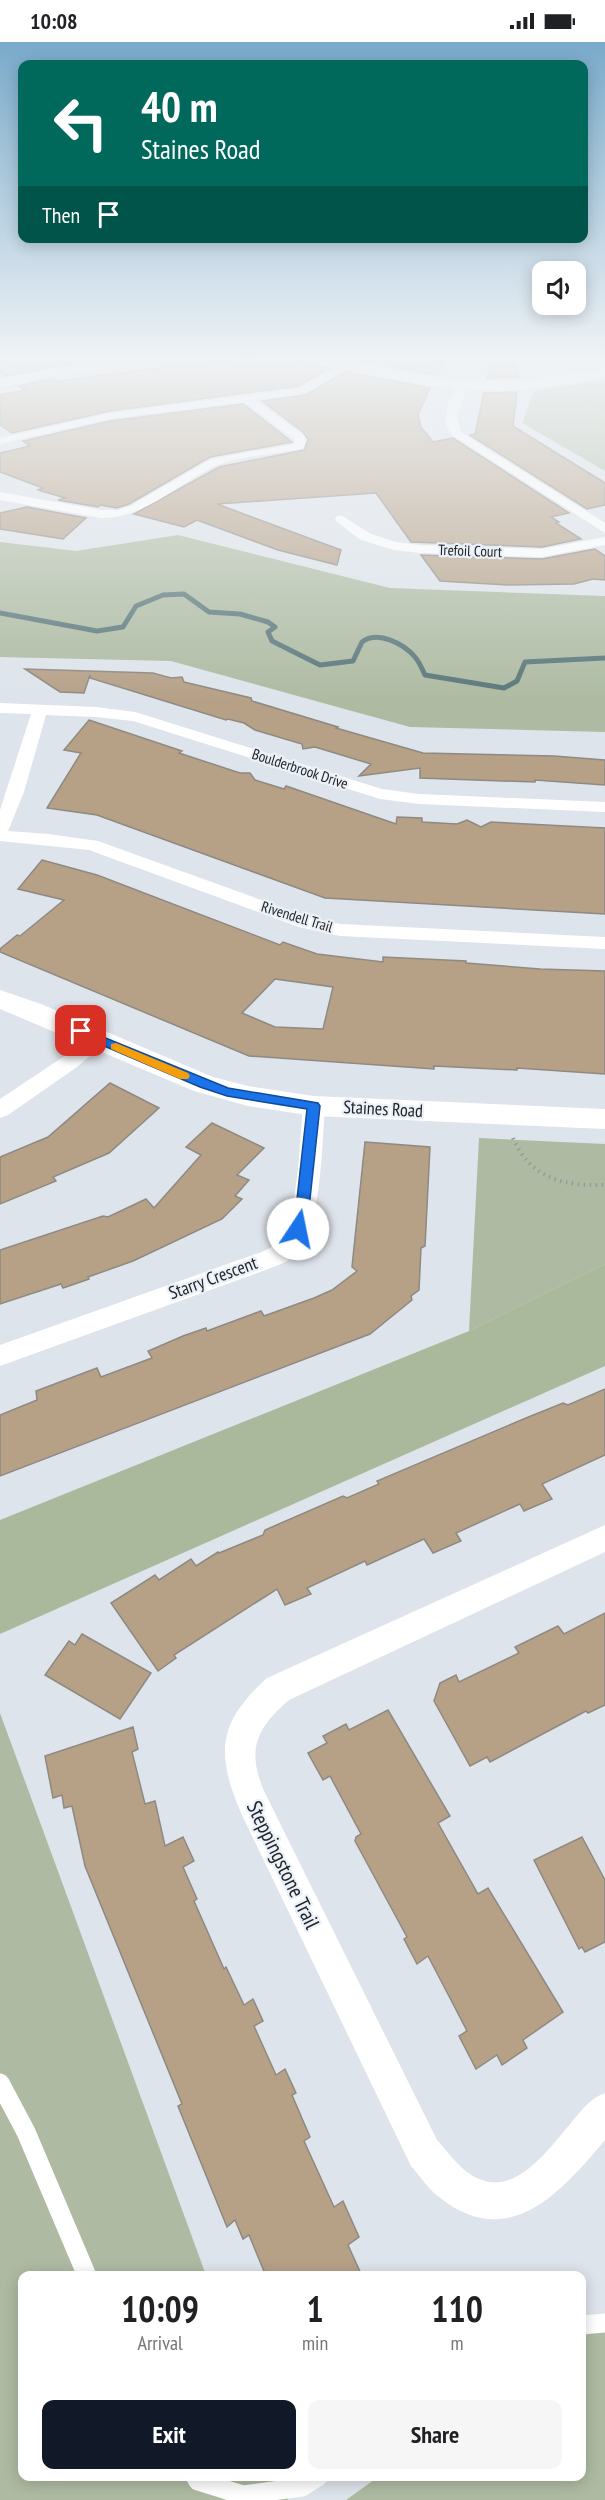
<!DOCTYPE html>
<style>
:root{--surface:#fff;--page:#f6f6f6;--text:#202124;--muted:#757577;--accent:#111827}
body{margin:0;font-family:"PT Sans Narrow",sans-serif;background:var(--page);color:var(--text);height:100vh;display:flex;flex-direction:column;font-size:22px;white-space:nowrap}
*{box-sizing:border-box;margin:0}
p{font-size:20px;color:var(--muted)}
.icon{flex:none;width:33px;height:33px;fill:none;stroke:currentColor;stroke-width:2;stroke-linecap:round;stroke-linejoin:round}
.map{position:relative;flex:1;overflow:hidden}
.panel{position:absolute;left:18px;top:2229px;width:568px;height:210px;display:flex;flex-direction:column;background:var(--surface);border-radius:12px;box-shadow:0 3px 15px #0003}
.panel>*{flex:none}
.guide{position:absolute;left:18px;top:18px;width:570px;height:183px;border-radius:12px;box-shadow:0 3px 15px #0003;background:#00695c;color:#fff;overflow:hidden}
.fabs{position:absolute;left:532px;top:219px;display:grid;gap:12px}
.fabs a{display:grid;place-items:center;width:54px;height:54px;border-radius:12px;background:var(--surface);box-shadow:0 3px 15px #0003;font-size:30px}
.pin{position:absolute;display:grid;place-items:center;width:51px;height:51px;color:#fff;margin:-26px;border-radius:12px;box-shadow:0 3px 9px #0006}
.me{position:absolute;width:66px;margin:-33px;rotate:11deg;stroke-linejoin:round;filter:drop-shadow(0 0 4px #0008)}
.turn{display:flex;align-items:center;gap:21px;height:126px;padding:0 24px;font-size:27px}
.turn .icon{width:78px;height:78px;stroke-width:2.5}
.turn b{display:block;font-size:42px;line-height:51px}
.then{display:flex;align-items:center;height:57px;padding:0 24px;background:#0003;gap:12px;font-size:22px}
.eta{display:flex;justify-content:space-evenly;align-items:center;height:102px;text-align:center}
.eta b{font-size:36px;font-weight:600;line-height:42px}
.primary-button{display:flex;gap:12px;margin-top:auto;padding:12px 24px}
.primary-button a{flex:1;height:69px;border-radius:12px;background:var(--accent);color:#fff;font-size:24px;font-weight:600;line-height:69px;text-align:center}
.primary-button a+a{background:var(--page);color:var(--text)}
.status{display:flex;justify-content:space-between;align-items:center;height:42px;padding:0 30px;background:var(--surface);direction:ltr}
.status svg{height:16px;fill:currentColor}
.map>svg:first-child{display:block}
</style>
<div class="status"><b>10:08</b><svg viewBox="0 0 49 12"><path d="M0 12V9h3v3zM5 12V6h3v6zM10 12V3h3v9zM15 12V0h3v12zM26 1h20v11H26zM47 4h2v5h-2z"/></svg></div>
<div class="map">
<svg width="605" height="2458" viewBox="0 0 605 2458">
<rect width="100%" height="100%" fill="#dee4eb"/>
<g fill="#aebba2">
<path d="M605 338V429L522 381 534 349Z"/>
<path d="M178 493 390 546 605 554V690L410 685 171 619 0 615V500L76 509Z"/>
<path d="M479 1096 605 1102V1222L469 1289Z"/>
<path d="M0 1671 206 2233 22 2234V2434L279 2435 288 2458H0Z"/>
<path d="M605 2280V2458H346L378 2435 582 2434V2285Z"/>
</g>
<path fill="#aab99c" d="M605 1222V1324L0 1592V1478L469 1289Z"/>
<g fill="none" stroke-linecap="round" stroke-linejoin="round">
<path stroke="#5a777a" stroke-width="5" d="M0 571 97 589 123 585 136 564 163 553 184 552 209 570 240 572 268 580 275 585 268 590 272 599 320 623 353 619 362 600C378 588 404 602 415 615 420 621 422 627 425 633L504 646 517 639 525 620 605 616"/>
</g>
<g fill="#b6a187" stroke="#8e8982" stroke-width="1.5" fill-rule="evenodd">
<path d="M25 315H82L75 321 5 334 0 330V320Z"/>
<path d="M276 315H296L305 321 329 326 298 344 110 369 12 391 0 383V353L25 348 18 344 56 336 51 340 197 321Z"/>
<path d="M341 315H406L444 320 437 333Z"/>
<path d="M515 323 519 335 487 336 490 324Z"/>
<path d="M345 330 430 346 418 373 421 385 433 400 453 396 569 471 551 475 559 480 556 481 581 497 542 505 411 500 376 451 217 462 341 508 337 523 278 508 197 478 184 485 134 472 219 425 304 408 308 397 303 390 262 359 306 353Z"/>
<path d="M517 350 513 384 605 441V463L587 467 470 393 475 392 484 351Z"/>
<path d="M243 362 292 400 210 415 129 462 117 466 100 463 98 465 58 458 65 456 38 448 43 446 0 430V411L30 404 23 399 110 379Z"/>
<path d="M27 465 86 476 63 497 0 487V471Z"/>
<path d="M595 507 605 514V538L593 537 574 542 508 543 440 539 421 513 542 517Z"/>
<path d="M25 627 153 631 171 636 182 635 184 640 251 656 252 659 338 685 336 686 423 711 554 714 605 718V743L535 738V740L420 736V726L359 734 371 722 315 705 303 707 302 702 255 688 244 681 228 677 226 678 90 636V633L84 651 60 650Z"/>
<path d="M89 678 182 709 179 711 240 731H250L255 738 284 747 286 744 396 782 397 775 422 776V780L457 782 467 778 481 785 491 780 605 786V872L325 856 97 773 47 766 81 711 64 708Z"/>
<path d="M42 818 97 833 280 903 283 900 317 912 383 920V915L466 919V921L540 927 605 929V1032L517 1026V1028L434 1024V1027L249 1014 0 910V907L17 893 20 894 64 858 18 847ZM275 937 333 945 323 987 275 985 242 971Z"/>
<path d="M110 1041 159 1066 109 1111 53 1135 56 1139 0 1162V1115L48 1095Z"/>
<path d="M212 1081 264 1106 237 1133 249 1138 235 1154 242 1157 222 1177 133 1219 88 1235 89 1237 63 1246 61 1242 0 1262V1208L103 1174 108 1175 146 1157 154 1166 201 1113 186 1105Z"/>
<path d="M365 1100 430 1105 425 1204 421 1206 419 1248 411 1254 412 1258 370 1292 0 1434V1373L37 1358 36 1349 97 1326 101 1335 152 1316 148 1309 183 1294 206 1286 207 1289 261 1269 264 1274 314 1256 332 1248 357 1229 352 1225Z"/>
<path d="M605 1347V1413L542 1442 552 1457 524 1469 520 1462 456 1491 461 1499 433 1511 424 1497 367 1523 365 1519 307 1546 311 1552 285 1563 277 1547 174 1613 176 1616 158 1629 111 1561 155 1533 159 1538 191 1517 196 1524 218 1510 219 1511 263 1493 265 1488 343 1454 347 1456 379 1442 377 1439 526 1376 563 1361 568 1363Z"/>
<path d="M605 1571V1663L588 1671 586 1669 490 1720 487 1715 470 1724 434 1659 440 1641 456 1633 459 1640 519 1611 515 1605 558 1584 564 1592Z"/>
<path d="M82 1592 151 1631 120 1677 45 1633 69 1599 75 1603Z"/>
<path d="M388 1668 450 1774 438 1781 478 1852 488 1846 563 1970 523 1998 527 2006 502 2023 497 2013 476 2027 459 1994 467 1989 451 1958 428 1914 417 1922 404 1897 407 1895 355 1799 356 1795 361 1792 330 1734 323 1738 308 1711 327 1701 323 1694 346 1682 349 1688Z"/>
<path d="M133 1685 138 1707 132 1710 145 1762 155 1759 165 1804 183 1795 194 1819 183 1825 197 1857 194 1859 224 1927 226 1925 244 1963 253 1957 263 1979 254 1984 276 2033 285 2027 296 2051 292 2053 310 2095 304 2099 334 2165 343 2159 359 2195 348 2203 362 2234H266L249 2193 243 2197 235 2178 227 2185 178 2064 182 2062 85 1824 72 1764 64 1766 62 1753 53 1756 45 1714Z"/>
<path d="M582 1795 605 1838V1900L585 1910 582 1905 579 1907 534 1818Z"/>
</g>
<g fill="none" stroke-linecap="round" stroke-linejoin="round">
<path stroke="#959a9f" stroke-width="1.5" stroke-dasharray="1 2" stroke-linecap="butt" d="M578 355 605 366"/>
<path stroke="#959a9f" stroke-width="4" stroke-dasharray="1.5 4.5" stroke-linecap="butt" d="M513 1096C531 1137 563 1144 605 1143"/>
<g stroke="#fff" stroke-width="19">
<path d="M0 2041 26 2090 87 2234"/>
<path d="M582 2283 605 2281"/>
<path d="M195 2434 198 2439 243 2453 302 2445 319 2434"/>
</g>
<g fill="#fff" fill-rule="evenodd">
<path d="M102 315H113L122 322 113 324Z"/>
<path d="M345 320 349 321V325L306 351 256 358 301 391 306 397 304 406C280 412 239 414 218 423 177 441 147 476 101 476L0 458V450L101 468H117L130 464 211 417 294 402V397L244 360 110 377 0 402V396L110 371 299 346Z"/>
<path d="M463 340 468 343 457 374 461 390 605 481V491L453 394C450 390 447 386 446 381 444 369 453 344 463 340Z"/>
<path d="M341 473 371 492 396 500 420 503 542 507 605 495V503L542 515 420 511 394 508 361 498 337 480 335 477 337 474Z"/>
<path d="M0 661 96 665 135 670 382 747 419 752 605 760V770L419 762 380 757 133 679 96 675 46 673 24 750 8 789 49 792 98 799 311 876 340 882 605 895V907L340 894 299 885 89 808 0 799V768L31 672 0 671Z"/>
<path d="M97 990 104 992 107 997 104 1002 77 1025 8 1073 0 1076V1057L63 1015 90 992Z"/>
<path d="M314 1057 322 1059 325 1064C322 1100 322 1186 296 1212 288 1221 275 1224 263 1229L0 1324V1303L247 1215C258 1211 271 1208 279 1199 298 1181 300 1092 303 1064L306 1059Z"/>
<path d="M605 1483V1510L289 1658C257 1686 246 1707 264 1749L437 2098C450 2112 463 2132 482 2138 518 2152 551 2104 571 2081 582 2068 589 2057 605 2051V2098C561 2150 509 2211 439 2155 428 2147 420 2134 411 2124L241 1771C216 1712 217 1681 267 1636Z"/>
</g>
<g fill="#fff" fill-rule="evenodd">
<path d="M146 315H186L179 319 59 333 0 345V337L59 325Z"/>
<path d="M298 315C343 311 390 329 435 335 493 343 548 337 605 326V334C575 340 545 347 514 348 444 352 374 333 305 319Z"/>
<path d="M0 948 41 962 213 1035 248 1044 314 1054 605 1067V1087L314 1074 248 1064 194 1049 0 967Z"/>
</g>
</g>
<linearGradient id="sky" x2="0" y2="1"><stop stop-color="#79aaca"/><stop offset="0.48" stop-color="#f0f3f6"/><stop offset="1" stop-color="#f0f3f6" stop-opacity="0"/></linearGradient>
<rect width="605" height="659" fill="url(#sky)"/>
<path fill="#1a73e8" stroke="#114b97" stroke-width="1.5" d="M81 986 228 1046 318 1061 320 1064 309 1166 303 1191H294L292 1187 296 1166 307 1067 227 1054 200 1045 76 992V987Z"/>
<path fill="#f59e0b" d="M116 1001 188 1031 190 1034 188 1037H180L111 1007V1002Z"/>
<g text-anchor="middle" stroke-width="4.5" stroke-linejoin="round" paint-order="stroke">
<g font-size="15" fill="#222427" stroke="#ebf1f8">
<text transform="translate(470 509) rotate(2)" y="5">Trefoil Court</text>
<text transform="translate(300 727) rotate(18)" y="5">Boulderbrook Drive</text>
<text transform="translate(297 875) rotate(17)" y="5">Rivendell Trail</text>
</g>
<g font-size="18" fill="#222427" stroke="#ebf1f8">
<text transform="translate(383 1067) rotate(3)" y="6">Staines Road</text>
<text transform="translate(213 1236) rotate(-20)" y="6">Starry Crescent</text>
</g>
<g font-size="21" fill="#222427" stroke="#ebf1f8">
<text transform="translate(283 1823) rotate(64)" y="7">Steppingstone Trail</text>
</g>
</g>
</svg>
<div class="fabs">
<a><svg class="icon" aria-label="sound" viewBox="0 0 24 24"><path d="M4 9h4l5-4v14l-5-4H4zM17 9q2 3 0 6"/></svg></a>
</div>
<div class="pin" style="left:81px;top:989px;background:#d93025"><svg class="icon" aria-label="arrive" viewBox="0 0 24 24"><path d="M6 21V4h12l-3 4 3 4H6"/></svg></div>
<svg class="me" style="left:298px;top:1187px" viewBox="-20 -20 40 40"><circle r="19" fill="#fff"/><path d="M0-13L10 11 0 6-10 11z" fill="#1a73e8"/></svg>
<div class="guide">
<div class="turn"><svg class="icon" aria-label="left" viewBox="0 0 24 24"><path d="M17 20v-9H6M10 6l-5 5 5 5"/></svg><div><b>40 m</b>Staines Road</div></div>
<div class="then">Then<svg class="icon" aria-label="arrive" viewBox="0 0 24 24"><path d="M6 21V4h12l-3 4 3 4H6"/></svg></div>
</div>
<section class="panel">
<div class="eta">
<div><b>10:09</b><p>Arrival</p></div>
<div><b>1</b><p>min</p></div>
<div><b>110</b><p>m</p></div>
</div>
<div class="primary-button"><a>Exit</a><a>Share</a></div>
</section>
</div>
